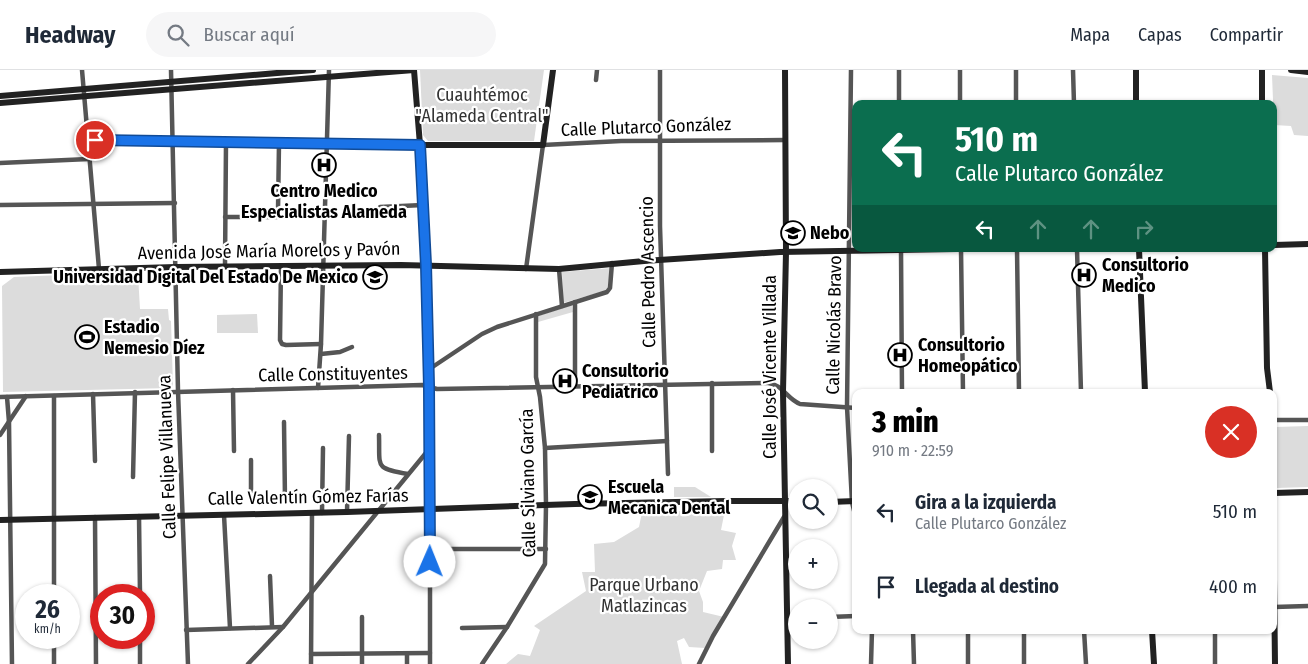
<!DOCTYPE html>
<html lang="es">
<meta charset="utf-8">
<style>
:root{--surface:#fff;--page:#f6f6f7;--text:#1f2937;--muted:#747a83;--line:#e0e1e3;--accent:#000}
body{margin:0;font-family:"Fira Sans Condensed",sans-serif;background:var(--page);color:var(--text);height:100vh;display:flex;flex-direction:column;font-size:19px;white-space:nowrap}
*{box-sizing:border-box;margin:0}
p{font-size:16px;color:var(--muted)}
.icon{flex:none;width:28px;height:28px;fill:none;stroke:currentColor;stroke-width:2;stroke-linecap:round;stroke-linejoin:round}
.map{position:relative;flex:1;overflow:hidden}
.panel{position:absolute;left:852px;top:319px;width:425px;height:245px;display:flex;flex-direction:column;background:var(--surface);border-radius:10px;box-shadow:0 1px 4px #0004}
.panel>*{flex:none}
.banner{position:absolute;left:852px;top:30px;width:425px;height:152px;border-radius:10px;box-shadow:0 1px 4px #0004;background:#0b6e4f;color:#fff;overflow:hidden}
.fabs{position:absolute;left:788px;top:409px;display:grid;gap:10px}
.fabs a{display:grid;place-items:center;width:50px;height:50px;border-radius:50%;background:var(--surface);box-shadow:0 1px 4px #0004;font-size:25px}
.speed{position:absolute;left:15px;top:514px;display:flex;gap:10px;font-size:25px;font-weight:700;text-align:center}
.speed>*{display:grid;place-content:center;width:65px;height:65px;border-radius:50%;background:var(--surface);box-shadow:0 1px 4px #0004;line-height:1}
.speed small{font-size:12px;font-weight:400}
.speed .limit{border:8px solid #d22;background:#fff;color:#111}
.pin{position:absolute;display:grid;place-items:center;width:42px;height:42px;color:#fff;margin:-21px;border:2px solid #fff;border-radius:50%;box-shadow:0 1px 5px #0007}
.me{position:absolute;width:55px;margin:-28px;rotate:1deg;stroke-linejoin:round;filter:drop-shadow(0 0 4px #0008)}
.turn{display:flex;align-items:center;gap:18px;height:105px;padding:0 20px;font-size:22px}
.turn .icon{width:65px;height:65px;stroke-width:2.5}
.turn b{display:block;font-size:35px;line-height:42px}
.lanes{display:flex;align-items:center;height:48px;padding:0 20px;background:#0003;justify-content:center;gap:25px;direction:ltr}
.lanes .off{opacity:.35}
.round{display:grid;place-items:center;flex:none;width:52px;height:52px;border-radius:26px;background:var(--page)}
.summary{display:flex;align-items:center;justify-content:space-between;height:85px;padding:0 20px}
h1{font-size:30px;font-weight:800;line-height:38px;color:var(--accent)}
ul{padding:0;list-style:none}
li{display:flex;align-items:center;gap:15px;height:75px;padding:0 20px}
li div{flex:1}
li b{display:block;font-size:19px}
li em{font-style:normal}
header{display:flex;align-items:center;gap:30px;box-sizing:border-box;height:70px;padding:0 25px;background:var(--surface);border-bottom:1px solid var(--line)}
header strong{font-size:24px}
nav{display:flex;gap:28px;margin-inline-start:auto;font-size:18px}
.search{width:350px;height:45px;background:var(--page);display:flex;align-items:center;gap:12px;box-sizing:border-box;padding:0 18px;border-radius:28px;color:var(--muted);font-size:19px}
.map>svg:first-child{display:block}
</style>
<header>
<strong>Headway</strong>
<div class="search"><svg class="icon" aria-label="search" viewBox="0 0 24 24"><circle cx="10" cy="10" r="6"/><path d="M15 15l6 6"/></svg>Buscar aquí</div>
<nav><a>Mapa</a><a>Capas</a><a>Compartir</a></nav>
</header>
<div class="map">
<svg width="1308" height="594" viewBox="0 0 1308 594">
<rect width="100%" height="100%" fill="#fff"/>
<g fill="#dcdcdc">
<path d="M420 0H544L534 71H428L423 65Z"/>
<path d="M1272 5 1308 8V66L1294 65 1291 56 1274 55Z"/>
<path d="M610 198 608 220 563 233 562 202Z"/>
<path d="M113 203 116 205H138L140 239H168L169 250 171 251 173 316 171 318 3 322 2 216 14 207Z"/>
<path d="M572 235 573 242 538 252V246Z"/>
<path d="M257 244 258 263H217V245Z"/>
<path d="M1308 356V417L1277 418 1275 357Z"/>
<path d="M674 417H695L711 427H674Z"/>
<path d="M725 440 721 460 736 463 732 476 736 490H723L722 499 707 501 699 521 703 532V542L724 547 705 578 689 577 684 568 677 571 682 594H506L518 584 530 586 540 560 534 556 586 521 582 502H595L594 474 614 472 639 457 642 442Z"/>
</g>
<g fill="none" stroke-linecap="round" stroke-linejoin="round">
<g stroke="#555" stroke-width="4.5">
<path d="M82 0 99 199"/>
<path d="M171 0 178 321 188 594"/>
<path d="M660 0V156L668 404"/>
<path d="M851 0 847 337 852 432 856 449"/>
<path d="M899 0V34"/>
<path d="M960 0V34"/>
<path d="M1016 0V34"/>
<path d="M1073 0 1074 34"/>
<path d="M596 10 597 0"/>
<path d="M87 70 420 75 426 195 430 378V594"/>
<path d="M0 93 89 89"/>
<path d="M0 135 175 133"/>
<path d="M380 137 423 135"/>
<path d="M225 147H277L278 141 279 73"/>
<path d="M901 179 902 322"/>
<path d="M961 179 963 322"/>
<path d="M1017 179 1019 322"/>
<path d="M1077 179 1081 322"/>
<path d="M225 196 226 72"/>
<path d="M281 196 280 270 282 274 286 275 321 274"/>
<path d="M526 199 543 75 621 71 785 70"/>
<path d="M559 199 562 236"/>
<path d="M321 284 340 282 352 277"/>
<path d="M428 300 482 264 497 257 607 222 610 218 612 193"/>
<path d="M575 316V232"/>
<path d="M318 318 321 274 329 0"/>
<path d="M233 320 234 381"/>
<path d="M93 324 95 391"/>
<path d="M54 326V525"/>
<path d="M0 327 422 315 437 319 768 313C782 314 787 329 800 334L856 338"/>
<path d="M7 327 9 352 12 594"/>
<path d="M1274 350H1308"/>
<path d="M0 365 26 326"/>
<path d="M379 365C380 398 374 398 408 404"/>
<path d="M545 378 667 371"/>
<path d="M712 381V313"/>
<path d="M251 390V423L254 430 273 431 285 430 284 352"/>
<path d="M133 407 135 322"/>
<path d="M347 442 349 366"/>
<path d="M322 443 323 378"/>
<path d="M224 445 230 558"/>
<path d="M139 446 140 525"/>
<path d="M95 447 96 594"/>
<path d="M430 479H546"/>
<path d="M270 506 272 556"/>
<path d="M1274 537 1308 536"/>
<path d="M362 547V594"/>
<path d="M829 547 856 546"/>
<path d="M788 548H796"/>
<path d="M462 558 507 557"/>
<path d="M186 560 283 557"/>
<path d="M913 560 914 594"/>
<path d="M968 560V594"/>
<path d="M1024 560V594"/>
<path d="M1084 560 1086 594"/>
<path d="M1215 560V594"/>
<path d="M54 568V594"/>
<path d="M140 568V594"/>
<path d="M311 584 430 583"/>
<path d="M248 594 283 557 430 378"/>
<path d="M311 594 312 443"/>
<path d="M407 594V584"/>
<path d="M482 594 507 557 545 494 546 435 545 378 540 327 536 307V244"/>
<path d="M699 594 713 566 784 447"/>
<path d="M871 594 872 560"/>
</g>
<g stroke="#222" stroke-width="6">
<path d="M414 0 420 75H543L553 0"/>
<path d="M785 0 786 182 783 322 788 594"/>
<path d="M1136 0V34"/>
<path d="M1262 0V34"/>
<path d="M1291 0 1308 2"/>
<path d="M0 26 313 0"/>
<path d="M0 33 414 0"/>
<path d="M1274 175 1308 174"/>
<path d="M1139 179 1145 322"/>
<path d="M1265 179 1267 298 1270 322"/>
<path d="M0 202 176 197 401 195 559 199 644 191 780 182 957 179"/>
<path d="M1274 423 1308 422"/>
<path d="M829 432 856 431"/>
<path d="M0 450 347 442 575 434 726 431H796"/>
<path d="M1274 509 1275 594"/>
<path d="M1152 560 1154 594"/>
</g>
</g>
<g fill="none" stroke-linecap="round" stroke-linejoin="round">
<g stroke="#114b97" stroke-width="12">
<path id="route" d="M95 70 420 75 426 195 429 316 430 492"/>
</g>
<use href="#route" stroke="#1a73e8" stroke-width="9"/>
</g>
<defs>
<g id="hospital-ring" transform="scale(1.25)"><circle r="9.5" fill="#fff" stroke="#000" stroke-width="1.5"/><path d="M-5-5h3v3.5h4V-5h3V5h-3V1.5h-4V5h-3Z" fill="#000"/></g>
<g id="university-ring" transform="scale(1.25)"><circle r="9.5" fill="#fff" stroke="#000" stroke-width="1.5"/><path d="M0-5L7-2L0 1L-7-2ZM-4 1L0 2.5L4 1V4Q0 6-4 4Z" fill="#000"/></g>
<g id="stadium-ring" transform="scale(1.25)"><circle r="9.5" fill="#fff" stroke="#000" stroke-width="1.5"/><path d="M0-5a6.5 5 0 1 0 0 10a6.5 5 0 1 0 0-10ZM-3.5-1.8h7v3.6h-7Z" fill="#000"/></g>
</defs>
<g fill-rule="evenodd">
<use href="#hospital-ring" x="324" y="95"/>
<use href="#university-ring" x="793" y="163"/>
<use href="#hospital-ring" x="1084" y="205"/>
<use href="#university-ring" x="375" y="207"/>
<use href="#stadium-ring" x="87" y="267"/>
<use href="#hospital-ring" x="900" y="285"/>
<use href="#hospital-ring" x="565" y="311"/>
<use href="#university-ring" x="590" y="427"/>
</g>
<g text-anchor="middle" stroke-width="4.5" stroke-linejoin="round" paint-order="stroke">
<g font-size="18" fill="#333" stroke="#fff">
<text x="482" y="31">Cuauhtémoc<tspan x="482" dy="21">"Alameda Central"</tspan></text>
<text x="644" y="521">Parque Urbano<tspan x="644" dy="21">Matlazincas</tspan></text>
</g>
<g font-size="18" fill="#000" stroke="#fff">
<text transform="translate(646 57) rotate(-2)" y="6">Calle Plutarco González</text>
<text transform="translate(269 181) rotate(-1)" y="6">Avenida José María Morelos y Pavón</text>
<text transform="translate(648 202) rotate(-91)" y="6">Calle Pedro Ascencio</text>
<text transform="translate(834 255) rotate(-89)" y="6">Calle Nicolás Bravo</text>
<text transform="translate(770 297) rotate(-90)" y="6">Calle José Vicente Villada</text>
<text transform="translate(333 304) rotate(-1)" y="6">Calle Constituyentes</text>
<text transform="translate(167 387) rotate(-92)" y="6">Calle Felipe Villanueva</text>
<text transform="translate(528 413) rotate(-91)" y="6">Calle Silviano García</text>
<text transform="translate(308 427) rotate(-1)" y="6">Calle Valentín Gómez Farías</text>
</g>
<g font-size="18" font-weight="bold" fill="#000" stroke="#fff" text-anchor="start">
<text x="324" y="127" text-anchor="middle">Centro Medico<tspan x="324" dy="21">Especialistas Alameda</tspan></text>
<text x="810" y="169">Nebo</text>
<text x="1102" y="201">Consultorio<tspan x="1102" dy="21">Medico</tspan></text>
<text x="358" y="213" text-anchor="end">Universidad Digital Del Estado De Mexico</text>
<text x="104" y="263">Estadio<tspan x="104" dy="21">Nemesio Díez</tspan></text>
<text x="918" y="281">Consultorio<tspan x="918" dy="21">Homeopático</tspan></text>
<text x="582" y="307">Consultorio<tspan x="582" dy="21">Pediatrico</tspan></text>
<text x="608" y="423">Escuela<tspan x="608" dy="21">Mecanica Dental</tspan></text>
</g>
</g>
</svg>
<div class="fabs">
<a><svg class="icon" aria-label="search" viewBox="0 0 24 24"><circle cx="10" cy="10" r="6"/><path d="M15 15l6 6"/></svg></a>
<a>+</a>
<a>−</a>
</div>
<div class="speed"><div>26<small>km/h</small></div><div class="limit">30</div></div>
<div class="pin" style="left:95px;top:70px;background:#d93025"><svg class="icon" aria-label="arrive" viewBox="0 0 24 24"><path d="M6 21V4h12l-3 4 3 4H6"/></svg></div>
<svg class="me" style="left:430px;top:492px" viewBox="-20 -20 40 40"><circle r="19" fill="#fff"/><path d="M0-13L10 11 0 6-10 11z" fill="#1a73e8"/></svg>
<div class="banner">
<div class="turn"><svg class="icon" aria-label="left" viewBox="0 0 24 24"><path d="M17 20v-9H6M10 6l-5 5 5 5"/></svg><div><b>510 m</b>Calle Plutarco González</div></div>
<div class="lanes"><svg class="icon" aria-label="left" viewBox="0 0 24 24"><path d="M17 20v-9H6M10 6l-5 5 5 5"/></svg><svg class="icon off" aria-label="ahead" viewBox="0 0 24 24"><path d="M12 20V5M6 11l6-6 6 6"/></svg><svg class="icon off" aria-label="ahead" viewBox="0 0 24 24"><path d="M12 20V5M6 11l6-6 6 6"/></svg><svg class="icon off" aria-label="right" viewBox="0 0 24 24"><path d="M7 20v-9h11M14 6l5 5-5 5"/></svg></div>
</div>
<section class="panel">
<div class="summary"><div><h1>3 min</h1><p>910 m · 22:59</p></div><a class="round" style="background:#d93025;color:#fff"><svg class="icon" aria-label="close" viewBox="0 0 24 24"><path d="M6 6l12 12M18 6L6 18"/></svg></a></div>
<ul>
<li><svg class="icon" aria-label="left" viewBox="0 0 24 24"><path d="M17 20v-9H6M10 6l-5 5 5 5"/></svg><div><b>Gira a la izquierda</b><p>Calle Plutarco González</p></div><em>510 m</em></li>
<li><svg class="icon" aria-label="arrive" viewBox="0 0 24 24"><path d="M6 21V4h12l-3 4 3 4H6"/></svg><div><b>Llegada al destino</b></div><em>400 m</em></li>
</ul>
</section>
</div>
